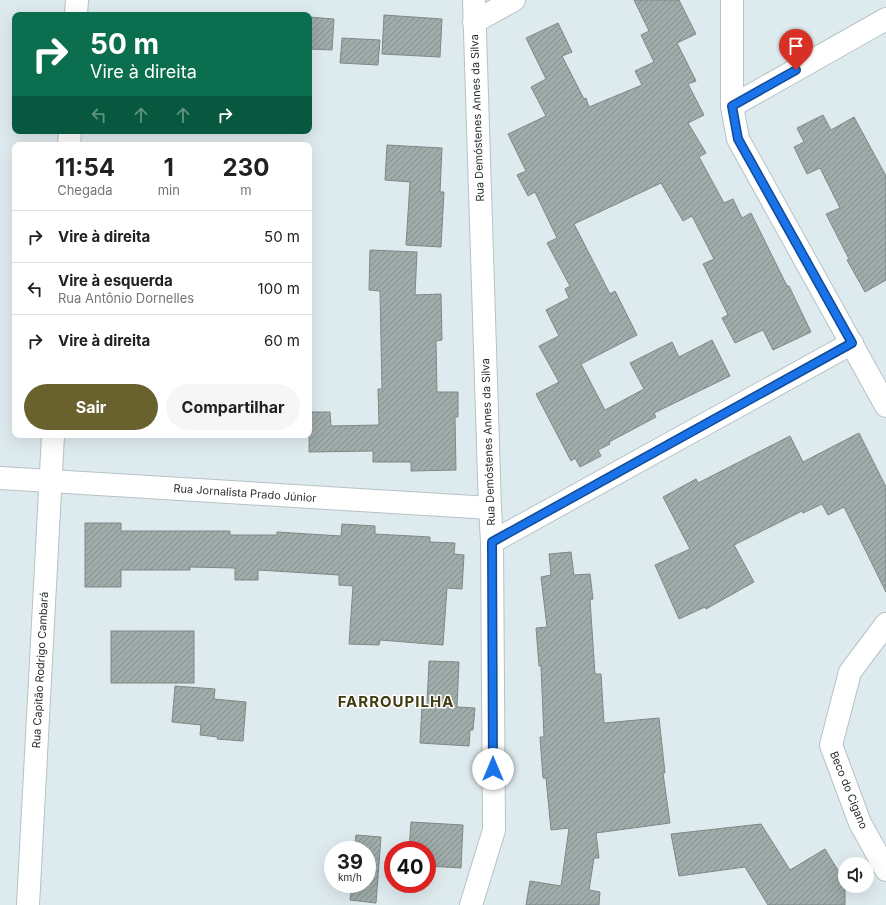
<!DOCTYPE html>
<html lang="pt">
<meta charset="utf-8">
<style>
:root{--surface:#fff;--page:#f6f6f6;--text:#202124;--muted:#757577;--line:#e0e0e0;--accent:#69622f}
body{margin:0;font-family:Inter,sans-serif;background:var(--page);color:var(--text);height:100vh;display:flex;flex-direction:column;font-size:15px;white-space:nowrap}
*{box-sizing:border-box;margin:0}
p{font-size:13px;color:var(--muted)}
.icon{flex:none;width:22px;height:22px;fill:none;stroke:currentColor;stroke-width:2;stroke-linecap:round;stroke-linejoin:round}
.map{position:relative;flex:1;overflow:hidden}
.drawer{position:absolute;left:12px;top:142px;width:300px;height:296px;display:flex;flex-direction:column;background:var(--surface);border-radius:8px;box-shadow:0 4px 16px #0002}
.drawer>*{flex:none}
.top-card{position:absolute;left:12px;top:12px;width:300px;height:122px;border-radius:8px;box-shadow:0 4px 16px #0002;background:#0b6e4f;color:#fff;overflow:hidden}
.controls{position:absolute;left:838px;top:857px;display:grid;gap:8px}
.controls a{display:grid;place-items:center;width:36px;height:36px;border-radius:50%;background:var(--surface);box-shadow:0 4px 16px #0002;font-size:20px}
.speed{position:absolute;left:324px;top:841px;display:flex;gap:8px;font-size:20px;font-weight:700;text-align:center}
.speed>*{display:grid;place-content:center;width:52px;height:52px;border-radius:50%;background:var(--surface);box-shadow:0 4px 16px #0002;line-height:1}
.speed small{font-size:10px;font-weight:400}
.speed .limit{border:6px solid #d22;background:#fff;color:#111}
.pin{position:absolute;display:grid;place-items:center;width:34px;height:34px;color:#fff;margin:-41px -17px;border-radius:50% 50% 50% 0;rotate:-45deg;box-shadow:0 0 4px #0007}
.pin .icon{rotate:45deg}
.me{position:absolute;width:44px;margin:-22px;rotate:0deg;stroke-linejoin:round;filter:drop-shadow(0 0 3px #0008)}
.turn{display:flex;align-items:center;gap:14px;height:84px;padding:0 12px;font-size:18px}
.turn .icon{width:52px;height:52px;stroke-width:2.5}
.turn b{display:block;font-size:28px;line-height:34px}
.lanes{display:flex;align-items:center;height:38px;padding:0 12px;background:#0003;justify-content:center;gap:20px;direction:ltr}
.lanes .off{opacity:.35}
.eta{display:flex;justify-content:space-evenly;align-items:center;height:68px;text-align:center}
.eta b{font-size:24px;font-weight:700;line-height:28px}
.button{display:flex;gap:8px;margin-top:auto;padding:8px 12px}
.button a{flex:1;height:46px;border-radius:24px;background:var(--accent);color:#fff;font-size:16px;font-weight:700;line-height:46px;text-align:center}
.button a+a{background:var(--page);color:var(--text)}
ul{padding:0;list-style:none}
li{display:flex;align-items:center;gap:12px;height:52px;padding:0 12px;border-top:1px solid var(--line)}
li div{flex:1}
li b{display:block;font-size:15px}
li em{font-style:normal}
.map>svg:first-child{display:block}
</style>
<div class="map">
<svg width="886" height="905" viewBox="0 0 886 905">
<defs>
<pattern id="building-hatch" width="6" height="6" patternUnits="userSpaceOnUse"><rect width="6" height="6" fill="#9facaa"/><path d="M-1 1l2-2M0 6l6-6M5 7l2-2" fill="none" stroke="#828c8b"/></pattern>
</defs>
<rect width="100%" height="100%" fill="#deebee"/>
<g fill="url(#building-hatch)" stroke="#7d8988">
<path d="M634 0H679L696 34 677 43 696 81 688 84 704 115 688 123 706 153 699 157 724 203 733 199 742 218 751 213 787 286H789L811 332 773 350 763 330 735 343 722 318 728 315 703 264 714 259 692 216 683 221 661 183 574 224 610 294 615 291 637 335 581 364 605 410 644 389 630 363 672 342 679 357 712 340 730 376 654 413 656 417 609 442 610 444 598 450 601 456 580 467 575 458 571 461 536 394 559 382 539 346 559 336 546 310 569 298 565 289 570 286 547 243 557 238 535 192 528 196 517 175 526 171 508 134 546 116 531 87 546 79 526 38 558 23 572 52 562 56 584 99 586 98 589 107 642 85 635 71 654 62 641 35 649 31Z"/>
<path d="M384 15 442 19 440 57 382 54Z"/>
<path d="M309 17 334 19 332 50 309 49Z"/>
<path d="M342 38 380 40 378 65 340 63Z"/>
<path d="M823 115 831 130 854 117 886 176V280L865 292 847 260 849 259 826 214 840 208 820 168 807 174 794 147 804 142 797 128Z"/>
<path d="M387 145 442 148 440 192H444L441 247 406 245 410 182 385 180Z"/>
<path d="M370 250 417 252 415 295 441 294 442 340 436 341 437 392H458V417H455L456 470 411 471V462H373V451L309 452V412H330L331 426 379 425 378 389H382L380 291 369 290Z"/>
<path d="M859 433 886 487V592L844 507 828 515 822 504 803 513 802 511 734 545 754 582 706 609 705 607 679 619 655 565 690 549 663 497 696 479 698 483 790 436 803 462Z"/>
<path d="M85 523H121V531H230V535H277V532L341 536 342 524 375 526V534L430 537V542L455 543 454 554 464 555 462 589 447 588 443 645 380 640 379 645 349 644 353 586 339 585V575L258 570V580H235V568L190 567V570H121V587H85Z"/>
<path d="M571 552 574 575 590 574 593 599 590 600 595 674H601L604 723 659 718 665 773H663L670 823 596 833 599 858H594L589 890 600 892 599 905H526L530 881 561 886 569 828 551 830 546 778H543L540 737H544L541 666H539L536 628 547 627 541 577 551 575 549 554Z"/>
<rect x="111" y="631" width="83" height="52"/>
<path d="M429 661 459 662 457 707 475 708 473 730H470L469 746 420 743 422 705H427Z"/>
<path d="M175 686 215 689 214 699 246 702 243 741 217 739 218 737 200 735 201 725 172 722Z"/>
<path d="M411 822 463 825 461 868 427 866V850H409Z"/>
<path d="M761 824 790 870 825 849 845 882V905H768L745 867 679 876 671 834Z"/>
<path d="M356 835 381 837 376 903 350 900 352 884H367V850H354Z"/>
</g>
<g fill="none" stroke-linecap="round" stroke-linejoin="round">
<g stroke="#b6c2c5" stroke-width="24">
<g id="minor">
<path d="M732 0V106L738 139 886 406"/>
<path d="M76 15 77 0"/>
<path d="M474 22 514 0"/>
<path d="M732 106 886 19"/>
<path d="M69 145 70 131"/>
<path d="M0 478 50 481 490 508"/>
<path d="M492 542 852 343"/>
<path d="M886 624 850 672 831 745 860 823 886 870"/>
<path d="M28 905 53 435"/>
<path d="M471 905 494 830 492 542 490 508 474 0"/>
</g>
</g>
<use href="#minor" stroke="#fff" stroke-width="22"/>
</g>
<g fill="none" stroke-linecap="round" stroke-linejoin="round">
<g stroke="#114b97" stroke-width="10">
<path id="route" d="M493 769 492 542 852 343 738 139 732 106 796 70"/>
</g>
<use href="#route" stroke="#1a73e8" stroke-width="7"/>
</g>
<g text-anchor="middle" stroke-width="3" stroke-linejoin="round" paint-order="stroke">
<g font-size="11" fill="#292d2e" stroke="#fff">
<text transform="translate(477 118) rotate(-92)" y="4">Rua Demóstenes Annes da Silva</text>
<text transform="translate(488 442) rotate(-92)" y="4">Rua Demóstenes Annes da Silva</text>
<text transform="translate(245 493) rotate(4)" y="4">Rua Jornalista Prado Júnior</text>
<text transform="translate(40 670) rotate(-87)" y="4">Rua Capitão Rodrigo Cambará</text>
<text transform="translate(849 790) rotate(68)" y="4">Beco do Cigano</text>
</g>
<g font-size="15" font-weight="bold" letter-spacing="1" fill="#413b12" stroke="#fff">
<text x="396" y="707">FARROUPILHA</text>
</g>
</g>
</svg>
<div class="controls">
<a><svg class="icon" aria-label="sound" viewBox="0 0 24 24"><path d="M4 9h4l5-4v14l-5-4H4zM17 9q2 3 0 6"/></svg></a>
</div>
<div class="speed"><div>39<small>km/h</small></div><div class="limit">40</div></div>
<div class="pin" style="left:796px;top:70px;background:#d93025"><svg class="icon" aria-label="arrive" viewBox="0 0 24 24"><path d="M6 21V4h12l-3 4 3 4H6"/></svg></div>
<svg class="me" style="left:493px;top:769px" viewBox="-20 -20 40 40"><circle r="19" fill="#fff"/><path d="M0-13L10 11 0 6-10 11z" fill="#1a73e8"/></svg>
<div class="top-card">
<div class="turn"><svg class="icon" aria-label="right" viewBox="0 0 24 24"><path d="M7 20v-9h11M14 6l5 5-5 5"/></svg><div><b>50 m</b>Vire à direita</div></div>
<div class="lanes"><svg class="icon off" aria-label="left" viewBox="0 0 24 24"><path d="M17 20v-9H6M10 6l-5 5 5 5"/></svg><svg class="icon off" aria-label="ahead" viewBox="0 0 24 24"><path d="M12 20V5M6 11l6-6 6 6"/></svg><svg class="icon off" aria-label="ahead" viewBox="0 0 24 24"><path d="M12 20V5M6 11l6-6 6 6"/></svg><svg class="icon" aria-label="right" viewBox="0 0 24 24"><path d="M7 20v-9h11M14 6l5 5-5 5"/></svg></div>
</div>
<section class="drawer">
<div class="eta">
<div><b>11:54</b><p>Chegada</p></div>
<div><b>1</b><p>min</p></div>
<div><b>230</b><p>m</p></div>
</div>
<ul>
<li><svg class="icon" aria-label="right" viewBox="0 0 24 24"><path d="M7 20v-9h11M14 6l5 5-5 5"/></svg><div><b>Vire à direita</b></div><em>50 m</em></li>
<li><svg class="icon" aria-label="left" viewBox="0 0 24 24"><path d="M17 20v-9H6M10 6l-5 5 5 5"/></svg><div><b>Vire à esquerda</b><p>Rua Antônio Dornelles</p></div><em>100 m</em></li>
<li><svg class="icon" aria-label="right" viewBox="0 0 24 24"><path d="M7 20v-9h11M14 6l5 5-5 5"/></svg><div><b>Vire à direita</b></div><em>60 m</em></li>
</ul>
<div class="button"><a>Sair</a><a>Compartilhar</a></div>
</section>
</div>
